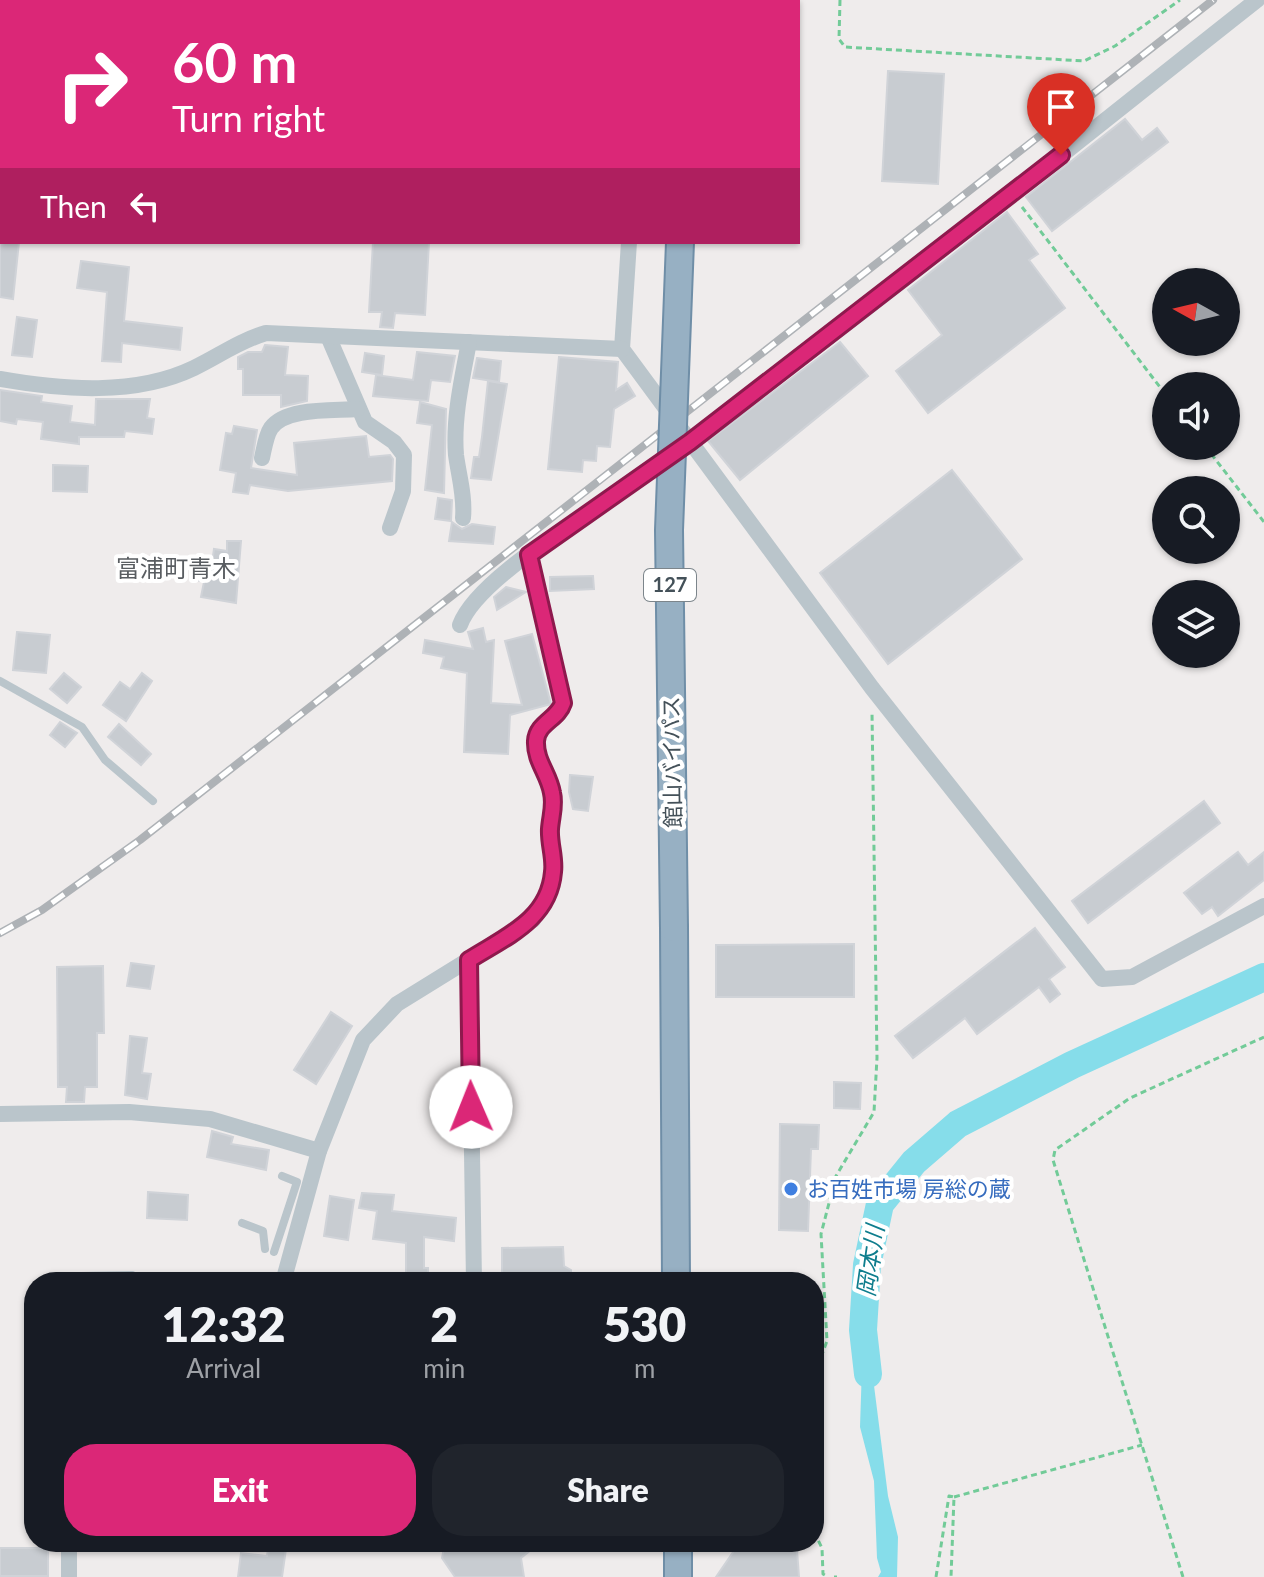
<!DOCTYPE html>
<meta charset="utf-8">
<style>
:root{--surface:#171b24;--page:#20242c;--text:#f1f3f6;--muted:#9ea1a6;--accent:#db2777}
body{margin:0;font-family:Lato,"Noto Sans JP",sans-serif;background:var(--page);color:var(--text);height:100vh;display:flex;flex-direction:column;font-size:30px;white-space:nowrap}
*{box-sizing:border-box;margin:0}
p{font-size:26px;color:var(--muted)}
.icon{flex:none;width:44px;height:44px;fill:none;stroke:currentColor;stroke-width:2;stroke-linecap:round;stroke-linejoin:round}
.map{position:relative;flex:1;overflow:hidden}
.drawer{position:absolute;left:24px;top:1272px;width:800px;height:280px;display:flex;flex-direction:column;background:var(--surface);border-radius:32px;box-shadow:0 2px 6px #0004}
.drawer>*{flex:none}
.hud{position:absolute;left:0px;top:0px;width:800px;height:244px;box-shadow:0 2px 6px #0004;background:#db2777;color:#fff;overflow:hidden}
.needle{width:52px;rotate:278deg}
.buttons{position:absolute;left:1152px;top:268px;display:grid;gap:16px}
.buttons a{display:grid;place-items:center;width:88px;height:88px;border-radius:50%;background:var(--surface);box-shadow:0 2px 6px #0004;font-size:40px}
.pin{position:absolute;display:grid;place-items:center;width:68px;height:68px;color:#fff;margin:-82px -34px;border-radius:50% 50% 50% 0;rotate:-45deg;box-shadow:0 0 8px #0007}
.pin .icon{rotate:45deg}
.me{position:absolute;width:88px;margin:-44px;rotate:359deg;stroke-linejoin:round;filter:drop-shadow(0 0 6px #0008)}
.turn{display:flex;align-items:center;gap:28px;height:168px;padding:0 40px;font-size:36px}
.turn .icon{width:104px;height:104px;stroke-width:2.5}
.turn b{display:block;font-size:56px;line-height:68px}
.then{display:flex;align-items:center;height:76px;padding:0 40px;background:#0003;gap:16px;font-size:30px}
.eta{display:flex;justify-content:space-evenly;align-items:center;height:136px;text-align:center}
.eta b{font-size:48px;font-weight:800;line-height:56px}
.primary-button{display:flex;gap:16px;margin-top:auto;padding:16px 40px}
.primary-button a{flex:1;height:92px;border-radius:32px;background:var(--accent);color:#fff;font-size:32px;font-weight:800;line-height:92px;text-align:center}
.primary-button a+a{background:var(--page);color:var(--text)}
.map>svg:first-child{display:block}
</style>
<div class="map">
<svg width="1264" height="1577" viewBox="0 0 1264 1577">
<rect width="100%" height="100%" fill="#efecec"/>
<path fill="#86ddea" d="M863 1336 870 1354 888 1496 898 1537 897 1577H878L881 1572 877 1558 874 1481 860 1427Z"/>
<g fill="none" stroke-linecap="round" stroke-linejoin="round">
<path stroke="#86ddea" stroke-width="28" d="M868 1374 863 1330 867 1265 880 1204 914 1162 958 1124 1072 1065 1264 977"/>
</g>
<g fill="#c8ccd1" stroke="#d0d3d8" stroke-width="2">
<path d="M888 71 944 74 938 184 882 181Z"/>
<path d="M1125 119 1142 140 1157 128 1168 142 1052 231 1026 197Z"/>
<path d="M1007 212 1038 254 1029 260 1065 308 928 413 896 371 942 335 908 290Z"/>
<path d="M0 242H19L13 299 0 297Z"/>
<path d="M373 242H429L425 315 395 313 393 328 380 327 382 312H369Z"/>
<path d="M81 261 129 267 124 321 182 328 180 350 122 343 121 362 102 361 107 292 77 288Z"/>
<path d="M17 317 37 320 32 357 12 355Z"/>
<path d="M840 342 868 376 740 480 708 441Z"/>
<path d="M265 345 288 347 285 375 308 376 307 401 281 407V395H243V369H238V357L248 352H262Z"/>
<path d="M417 352 455 356 450 382 431 380 428 401 373 396 376 375 413 380Z"/>
<path d="M365 353 384 356 382 375 362 372Z"/>
<path d="M559 357 618 362 616 390 627 383 635 396 614 409 610 447 597 446 596 461 583 460 582 472 548 469Z"/>
<path d="M477 358 501 361 499 382 473 378Z"/>
<path d="M488 381 507 384 491 480 471 478 474 457H479L482 437Z"/>
<path d="M0 390 42 396 41 402 72 406 70 422 95 425 96 399H150L147 418 154 419 152 434 125 431 124 437H79V444L41 439 43 422 17 419 16 424 0 421Z"/>
<path d="M420 402 446 409 444 493 425 490 432 425 417 423Z"/>
<path d="M234 426 257 430 251 468 297 475 294 443 366 436 369 457 390 455 393 459 392 481 288 491 250 485 248 494 233 492 236 473 220 470 226 433 232 434Z"/>
<path d="M53 465 88 466 87 492 53 491Z"/>
<path d="M952 470 1022 559 888 664 820 573Z"/>
<path d="M438 498 452 500 451 521 435 519Z"/>
<path d="M452 522 462 529 472 524 495 527 493 544 449 541Z"/>
<path d="M227 541H241L236 603 201 597 204 582 196 580 199 561 212 563 214 549 227 551Z"/>
<path d="M593 576 594 589 550 591V577Z"/>
<path d="M506 587 526 592 497 610 494 597Z"/>
<path d="M483 628 486 642 494 640 491 703 522 705 505 641 532 634 551 704 510 715 508 754 464 752 467 673 441 668 444 657 423 653 425 640 473 649 468 632Z"/>
<path d="M17 632 50 635 46 673 13 670Z"/>
<path d="M64 673 81 687 67 703 50 689Z"/>
<path d="M142 673 152 681 126 721 103 705 120 682 130 689Z"/>
<path d="M60 722 77 733 65 747 50 735Z"/>
<path d="M119 724 151 754 141 765 108 737Z"/>
<path d="M570 775 593 777 588 811 573 809 569 792Z"/>
<path d="M1204 801 1220 823 1088 923 1072 901Z"/>
<path d="M1238 852 1248 865 1264 852V880L1218 916 1212 907 1202 914 1184 893Z"/>
<path d="M1035 928 1065 967 1049 979 1060 994 1050 1002 1039 987 977 1034 965 1018 913 1058 895 1036Z"/>
<path d="M854 944V997H716V945Z"/>
<path d="M131 963 154 966 150 989 127 986Z"/>
<path d="M103 966 104 1033H97V1087H85L84 1102H66L67 1087H58L57 967Z"/>
<path d="M331 1012 352 1026 316 1084 294 1070Z"/>
<path d="M130 1036 147 1038 142 1073 151 1074 147 1099 125 1095Z"/>
<path d="M834 1082 861 1083 860 1109 834 1108Z"/>
<path d="M780 1124 819 1125 818 1149H811L808 1231 779 1230Z"/>
<path d="M212 1131 233 1137 231 1144 269 1150 266 1170 207 1157Z"/>
<path d="M148 1192 188 1195 187 1220 147 1218Z"/>
<path d="M362 1193 394 1195 392 1211 456 1218 454 1241 424 1237V1268H428V1282H406V1243L373 1239 377 1211 359 1208Z"/>
<path d="M330 1196 354 1200 348 1240 324 1236Z"/>
<path d="M563 1247 564 1266 571 1270V1282H502V1248Z"/>
<path d="M269 1542H287L282 1577H238L241 1553 267 1556Z"/>
<path d="M445 1542H541L521 1558 524 1577H455L442 1558Z"/>
<path d="M740 1542H789L797 1550 799 1577H716Z"/>
<rect x="0" y="1548" width="48" height="28"/>
</g>
<g fill="none" stroke-linecap="round" stroke-linejoin="round">
<g stroke="#6f8ea7" stroke-width="30">
<g id="trunk">
<path d="M694 2V0"/>
<path d="M674 928 676 1282"/>
<path d="M678 1577V1542"/>
</g>
</g>
<g stroke="#72cb98" stroke-width="3" stroke-dasharray="6 4" stroke-linecap="butt">
<path d="M840 0 839 39 845 47 1084 61 1115 46 1180 0"/>
<path d="M1022 207 1166 395"/>
<path d="M1205 446 1264 522"/>
<path d="M821 1357 827 1341 821 1234 836 1176 874 1112 877 1058 872 712"/>
<path d="M954 1497 1142 1445"/>
<path d="M814 1532 822 1548 823 1574 828 1577"/>
<path d="M834 1577H837"/>
<path d="M936 1577 949 1496 954 1497 951 1577"/>
<path d="M1183 1577 1053 1160 1055 1150 1130 1098 1264 1037"/>
</g>
<g stroke="#bac5cb" stroke-width="8">
<path d="M0 681 82 727 105 760 153 801"/>
<path d="M242 1223 263 1231 265 1249"/>
<path d="M274 1252 297 1182 282 1176"/>
<path d="M81 1276 132 1275"/>
</g>
<g stroke="#bac5cb" stroke-width="16">
<path d="M72 2V0"/>
<path d="M257 2V0"/>
<path d="M446 2V0"/>
<path d="M644 2 645 0"/>
<path d="M629 242 622 349 872 688 1102 979 1132 977 1264 906"/>
<path d="M328 336 365 422 394 442 404 455 403 491 390 528"/>
<path d="M0 379C62 390 136 396 194 368 219 356 239 341 266 333L622 349"/>
<path d="M262 458C264 449 266 435 271 428 286 407 334 411 357 409"/>
<path d="M463 518C465 496 459 477 456 455 453 418 462 379 469 342"/>
<path d="M460 625C476 581 575 523 615 494 836 339 1045 167 1257 0"/>
<path d="M469 960 474 1282"/>
<path d="M0 1114 129 1112 210 1119 319 1151"/>
<path d="M283 1282 319 1151 363 1040 397 1004 533 920 546 897 553 871 550 830 554 801 551 784 537 757 536 739 538 730 561 709 563 703 529 555"/>
<path d="M69 1542V1577"/>
</g>
<use href="#trunk" stroke="#97b0c3" stroke-width="26"/>
<g stroke="#aeb2b6" stroke-width="8">
<path id="rail" d="M0 933 42 910 140 840 1213 0"/>
</g>
<use href="#rail" stroke="#fff" stroke-width="5" stroke-dasharray="15" stroke-linecap="butt"/>
<g stroke="#6f8ea7" stroke-width="30" stroke-linecap="butt">
<path id="trunk-bridge" d="M674 928 669 530 680 242"/>
</g>
<use href="#trunk-bridge" stroke="#97b0c3" stroke-width="26"/>
</g>
<g fill="none" stroke-linecap="round" stroke-linejoin="round">
<g stroke="#8e194d" stroke-width="20">
<path id="route" d="M471 1107 469 960C505 937 549 920 553 872 555 858 549 843 550 829 551 816 555 805 552 793 549 774 535 761 536 741 537 723 558 719 563 703L529 555 690 442 1061 155"/>
</g>
<use href="#route" stroke="#db2777" stroke-width="14"/>
</g>
<circle fill="#3f7fe0" stroke="#fff" stroke-width="3" cx="791" cy="1189" r="8"/>
<g text-anchor="middle" stroke-width="8" stroke-linejoin="round" paint-order="stroke">
<rect fill="#fff" stroke="#7c858b" stroke-width="2" x="644" y="569" width="52" height="32" rx="6"/>
<g font-size="20" font-weight="bold" fill="#445159">
<text x="670" y="592">127</text>
</g>
<g font-size="22" fill="#445159" stroke="#fff">
<text transform="translate(672 762) rotate(-91)" y="8">館山バイパス</text>
</g>
<g font-size="22" fill="#366cbe" stroke="#fff" text-anchor="start">
<text x="807" y="1197">お百姓市場 房総の蔵</text>
</g>
<g font-size="24" fill="#595d61" stroke="#fff">
<text x="176" y="577">富浦町青木</text>
</g>
<g font-size="24" font-style="italic" fill="#0e7d8d" stroke="#fff">
<text transform="translate(871 1261) rotate(-82)" y="8">岡本川</text>
</g>
</g>
</svg>
<div class="buttons">
<a><svg class="needle" viewBox="-14 -14 28 28"><path d="M0-13l5 13h-10z" fill="#e53935"/><path d="M0 13l5-13h-10z" fill="#9ea1a6"/></svg></a>
<a><svg class="icon" aria-label="sound" viewBox="0 0 24 24"><path d="M4 9h4l5-4v14l-5-4H4zM17 9q2 3 0 6"/></svg></a>
<a><svg class="icon" aria-label="search" viewBox="0 0 24 24"><circle cx="10" cy="10" r="6"/><path d="M15 15l6 6"/></svg></a>
<a><svg class="icon" aria-label="layers" viewBox="0 0 24 24"><path d="M12 4l9 5-9 5-9-5zM3 14l9 5 9-5"/></svg></a>
</div>
<div class="pin" style="left:1061px;top:155px;background:#d93025"><svg class="icon" aria-label="arrive" viewBox="0 0 24 24"><path d="M6 21V4h12l-3 4 3 4H6"/></svg></div>
<svg class="me" style="left:471px;top:1107px" viewBox="-20 -20 40 40"><circle r="19" fill="#fff"/><path d="M0-13L10 11 0 6-10 11z" fill="#db2777"/></svg>
<div class="hud">
<div class="turn"><svg class="icon" aria-label="right" viewBox="0 0 24 24"><path d="M7 20v-9h11M14 6l5 5-5 5"/></svg><div><b>60 m</b>Turn right</div></div>
<div class="then">Then<svg class="icon" aria-label="left" viewBox="0 0 24 24"><path d="M17 20v-9H6M10 6l-5 5 5 5"/></svg></div>
</div>
<section class="drawer">
<div class="eta">
<div><b>12:32</b><p>Arrival</p></div>
<div><b>2</b><p>min</p></div>
<div><b>530</b><p>m</p></div>
</div>
<div class="primary-button"><a>Exit</a><a>Share</a></div>
</section>
</div>
